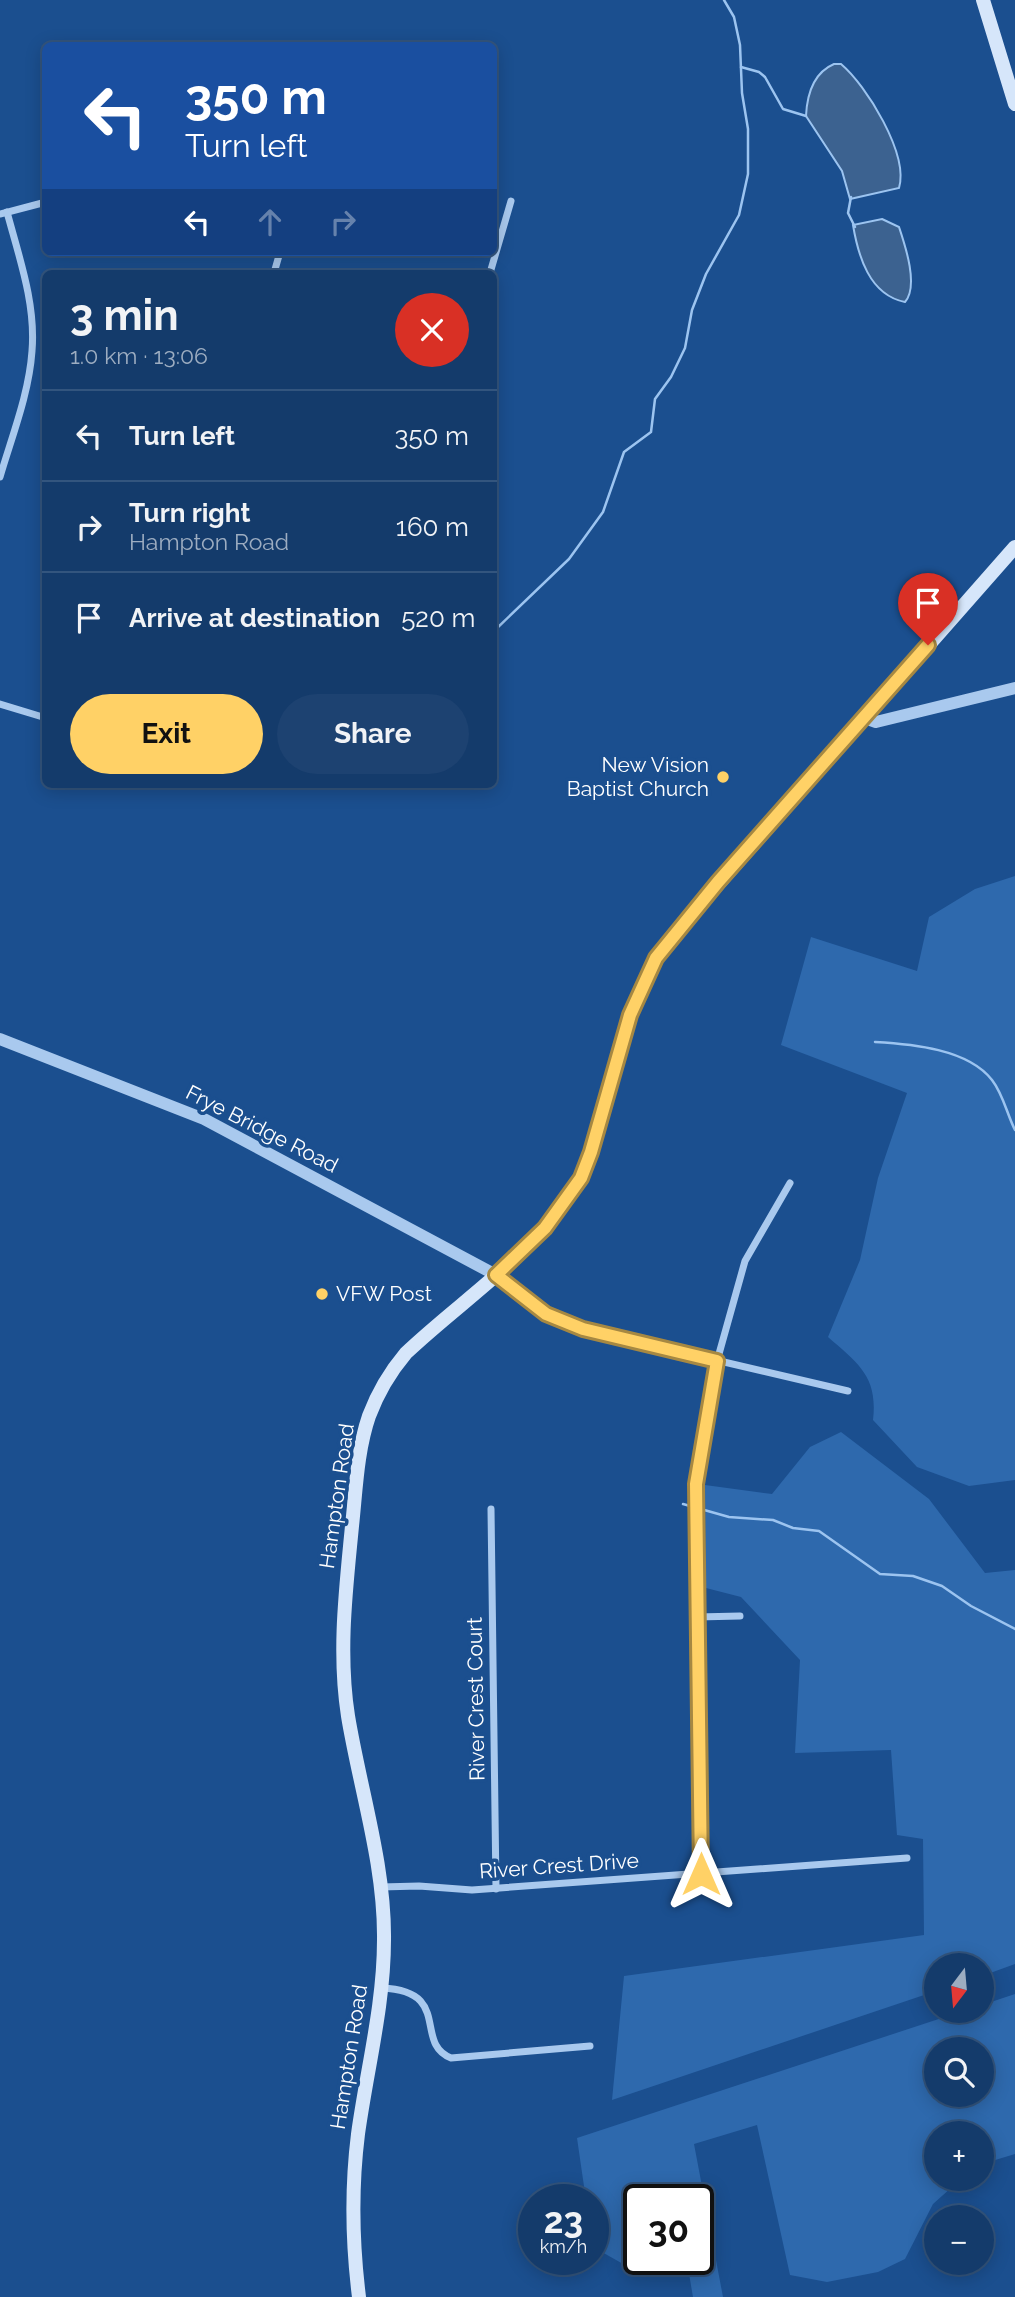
<!DOCTYPE html>
<meta charset="utf-8">
<style>
:root{--surface:#143b6b;--page:#1d4271;--text:#f1f3f6;--muted:#9dadc1;--line:#33557e;--accent:#ffd166}
body{margin:0;font-family:Raleway,sans-serif;background:var(--page);color:var(--text);height:100vh;display:flex;flex-direction:column;font-size:26px;white-space:nowrap}
*{box-sizing:border-box;margin:0}
p{font-size:23px;color:var(--muted)}
.icon{flex:none;width:38px;height:38px;fill:none;stroke:currentColor;stroke-width:2;stroke-linecap:round;stroke-linejoin:round}
.map{position:relative;flex:1;overflow:hidden}
.side{position:absolute;left:42px;top:270px;width:455px;height:518px;display:flex;flex-direction:column;background:var(--surface);border-radius:10px;box-shadow:0 4px 18px #0003,0 0 0 2px var(--line)}
.side>*{flex:none}
.top-card{position:absolute;left:42px;top:42px;width:455px;height:214px;border-radius:10px;box-shadow:0 4px 18px #0003,0 0 0 2px var(--line);background:#1a4fa0;color:#fff;overflow:hidden}
.needle{width:46px;rotate:196deg}
.buttons{position:absolute;left:924px;top:1953px;display:grid;gap:14px}
.buttons a{display:grid;place-items:center;width:70px;height:70px;border-radius:50%;background:var(--surface);box-shadow:0 4px 18px #0003,0 0 0 2px var(--line);font-size:35px}
.speed{position:absolute;left:518px;top:2184px;display:flex;gap:14px;font-size:35px;font-weight:700;text-align:center}
.speed>*{display:grid;place-content:center;width:91px;height:91px;border-radius:50%;background:var(--surface);box-shadow:0 4px 18px #0003,0 0 0 2px var(--line);line-height:1}
.speed small{font-size:18px;font-weight:400}
.speed .limit{border:4px solid #111;border-radius:10px;background:#fff;color:#111}
.pin{position:absolute;display:grid;place-items:center;width:60px;height:60px;color:#fff;margin:-72px -30px;border-radius:50% 50% 50% 0;rotate:-45deg;box-shadow:0 0 7px #0007}
.pin .icon{rotate:45deg}
.me{position:absolute;width:77px;margin:-38px;rotate:0deg;stroke-linejoin:round;filter:drop-shadow(0 0 5px #0008)}
.turn{display:flex;align-items:center;gap:24px;height:147px;padding:0 28px;font-size:32px}
.turn .icon{width:91px;height:91px;stroke-width:2.5}
.turn b{display:block;font-size:49px;line-height:60px}
.lanes{display:flex;align-items:center;height:66px;padding:0 28px;background:#0003;justify-content:center;gap:35px;direction:ltr}
.lanes .off{opacity:.35}
.round{display:grid;place-items:center;flex:none;width:74px;height:74px;border-radius:37px;background:var(--page)}
.overview{display:flex;align-items:center;justify-content:space-between;height:119px;padding:0 28px}
h1{font-size:42px;font-weight:700;line-height:52px}
.action{display:flex;gap:14px;margin-top:auto;padding:14px 28px}
.action a{flex:1;height:80px;border-radius:42px;background:var(--accent);color:#111;font-size:28px;font-weight:700;line-height:80px;text-align:center}
.action a+a{background:var(--page);color:var(--text)}
ul{padding:0;list-style:none}
li{display:flex;align-items:center;gap:21px;height:91px;padding:0 28px;border-top:2px solid var(--line)}
li div{flex:1}
li b{display:block;font-size:26px}
li em{font-style:normal}
.map>svg:first-child{display:block}
</style>
<div class="map">
<svg width="1015" height="2297" viewBox="0 0 1015 2297">
<rect width="100%" height="100%" fill="#1b4f8f"/>
<g fill="#2e69ad" fill-rule="evenodd">
<path d="M1015 876V1480L969 1486 917 1467 873 1420C878 1377 859 1364 828 1337L860 1260 878 1178 907 1093 781 1045 811 937 917 971 929 917 975 889Z"/>
<path d="M841 1432 929 1499 985 1573 1015 1570V1964L982 1976V1965H936V1991L612 2100 624 1976 924 1935 923 1839 897 1835 891 1750 795 1753 800 1660 741 1597 706 1588 705 1485 772 1494 810 1447Z"/>
<path d="M1015 1994V2154L982 2164V2133H936V2179H961L933 2204 905 2259 878 2272 827 2282 790 2275 757 2125 694 2144 723 2297H693L687 2262 632 2269 593 2247V2200H586L577 2138 963 2011H982V2005ZM936 2049H982V2095H936ZM639 2200H698V2259H639Z"/>
</g>
<g fill="#3c6290" stroke="#9cc4f0" stroke-width="2">
<path d="M834 64H841C866 85 909 154 899 188L850 199 842 171 806 116C807 95 813 73 834 64Z"/>
<path d="M882 219 899 227C905 245 919 286 905 302 869 295 858 255 853 225Z"/>
</g>
<g fill="none" stroke-linecap="round" stroke-linejoin="round">
<g stroke="#9cc4f0" stroke-width="2.5">
<path d="M741 67 759 72 765 77 783 109 806 116"/>
<path d="M851 197 848 213 855 227"/>
<path d="M494 631 569 559 603 512 624 452 651 432 655 399 671 377 685 348 692 310 706 274 739 215 748 174V129L742 93 740 45 734 17 724 0"/>
<path d="M875 1042C912 1044 968 1049 992 1080 1003 1094 1007 1114 1015 1130"/>
<path d="M683 1504 729 1517 773 1520 793 1528 819 1531 880 1574 913 1576 942 1586 971 1606 1015 1629"/>
</g>
<g stroke="#a9c9ee" stroke-width="7">
<path d="M0 214 46 202"/>
<path d="M274 273 280 252"/>
<path d="M490 273 511 201"/>
<path d="M0 477C12 436 29 394 32 351 36 304 19 257 7 212"/>
<path d="M0 704 46 718"/>
<path d="M497 1275 546 1314 583 1329 848 1391"/>
<path d="M491 1509 496 1889"/>
<path d="M697 1617 740 1616"/>
<path d="M701 1874 696 1484 717 1361 745 1261 790 1183"/>
<path d="M381 1887 419 1886 472 1890 907 1858"/>
<path d="M382 1988C453 1991 413 2043 451 2058L590 2046"/>
</g>
<g stroke="#a9c9ee" stroke-width="12">
<path d="M862 717 876 722 1015 688"/>
<path d="M0 1039 204 1119 496 1275"/>
</g>
<g stroke="#d6e6fa" stroke-width="14">
<path d="M983 0 1015 104"/>
<path d="M359 2297C352 2241 351 2190 358 2134 367 2069 384 2005 384 1940 385 1865 360 1789 348 1716 338 1652 346 1589 352 1526 356 1489 357 1451 369 1416 378 1392 390 1372 406 1353 465 1297 540 1251 579 1179 591 1158 597 1132 603 1109 620 1050 633 991 669 940L1015 547"/>
</g>
</g>
<g fill="none" stroke-linecap="round" stroke-linejoin="round">
<g stroke="#a68842" stroke-width="18">
<path id="route" d="M701 1874 696 1484 717 1361 583 1329 546 1314 496 1275 545 1228 581 1178 591 1152 630 1015 656 958 718 882 928 645"/>
</g>
<use href="#route" stroke="#ffd166" stroke-width="12"/>
</g>
<g fill="#ffd166" stroke="#1b4f8f" stroke-width="2.5">
<circle cx="723" cy="777" r="7"/>
<circle cx="322" cy="1294" r="7"/>
</g>
<g text-anchor="middle" stroke-width="7" stroke-linejoin="round" paint-order="stroke">
<g font-size="21" fill="#fff" stroke="#1b4f8f" text-anchor="end">
<text x="709" y="772">New Vision<tspan x="709" dy="24">Baptist Church</tspan></text>
<text x="336" y="1301" text-anchor="start">VFW Post</text>
</g>
<g font-size="21" fill="#fff" stroke="#1b4f8f">
<text transform="translate(262 1129) rotate(27)" y="7">Frye Bridge Road</text>
<text transform="translate(337 1496) rotate(-82)" y="7">Hampton Road</text>
<text transform="translate(476 1699) rotate(-91)" y="7">River Crest Court</text>
<text transform="translate(559 1866) rotate(-4)" y="7">River Crest Drive</text>
<text transform="translate(349 2057) rotate(-81)" y="7">Hampton Road</text>
</g>
</g>
</svg>
<div class="buttons">
<a><svg class="needle" viewBox="-14 -14 28 28"><path d="M0-13l5 13h-10z" fill="#e53935"/><path d="M0 13l5-13h-10z" fill="#9dadc1"/></svg></a>
<a><svg class="icon" aria-label="search" viewBox="0 0 24 24"><circle cx="10" cy="10" r="6"/><path d="M15 15l6 6"/></svg></a>
<a>+</a>
<a>−</a>
</div>
<div class="speed"><div>23<small>km/h</small></div><div class="limit">30</div></div>
<div class="pin" style="left:928px;top:645px;background:#d93025"><svg class="icon" aria-label="arrive" viewBox="0 0 24 24"><path d="M6 21V4h12l-3 4 3 4H6"/></svg></div>
<svg class="me" style="left:701px;top:1874px" viewBox="-20 -20 40 40"><path d="M0-17L14 15 0 8-14 15z" fill="#ffd166" stroke="#fff" stroke-width="4"/></svg>
<div class="top-card">
<div class="turn"><svg class="icon" aria-label="left" viewBox="0 0 24 24"><path d="M17 20v-9H6M10 6l-5 5 5 5"/></svg><div><b>350 m</b>Turn left</div></div>
<div class="lanes"><svg class="icon" aria-label="left" viewBox="0 0 24 24"><path d="M17 20v-9H6M10 6l-5 5 5 5"/></svg><svg class="icon off" aria-label="ahead" viewBox="0 0 24 24"><path d="M12 20V5M6 11l6-6 6 6"/></svg><svg class="icon off" aria-label="right" viewBox="0 0 24 24"><path d="M7 20v-9h11M14 6l5 5-5 5"/></svg></div>
</div>
<section class="side">
<div class="overview"><div><h1>3 min</h1><p>1.0 km · 13:06</p></div><a class="round" style="background:#d93025;color:#fff"><svg class="icon" aria-label="close" viewBox="0 0 24 24"><path d="M6 6l12 12M18 6L6 18"/></svg></a></div>
<ul>
<li><svg class="icon" aria-label="left" viewBox="0 0 24 24"><path d="M17 20v-9H6M10 6l-5 5 5 5"/></svg><div><b>Turn left</b></div><em>350 m</em></li>
<li><svg class="icon" aria-label="right" viewBox="0 0 24 24"><path d="M7 20v-9h11M14 6l5 5-5 5"/></svg><div><b>Turn right</b><p>Hampton Road</p></div><em>160 m</em></li>
<li><svg class="icon" aria-label="arrive" viewBox="0 0 24 24"><path d="M6 21V4h12l-3 4 3 4H6"/></svg><div><b>Arrive at destination</b></div><em>520 m</em></li>
</ul>
<div class="action"><a>Exit</a><a>Share</a></div>
</section>
</div>
